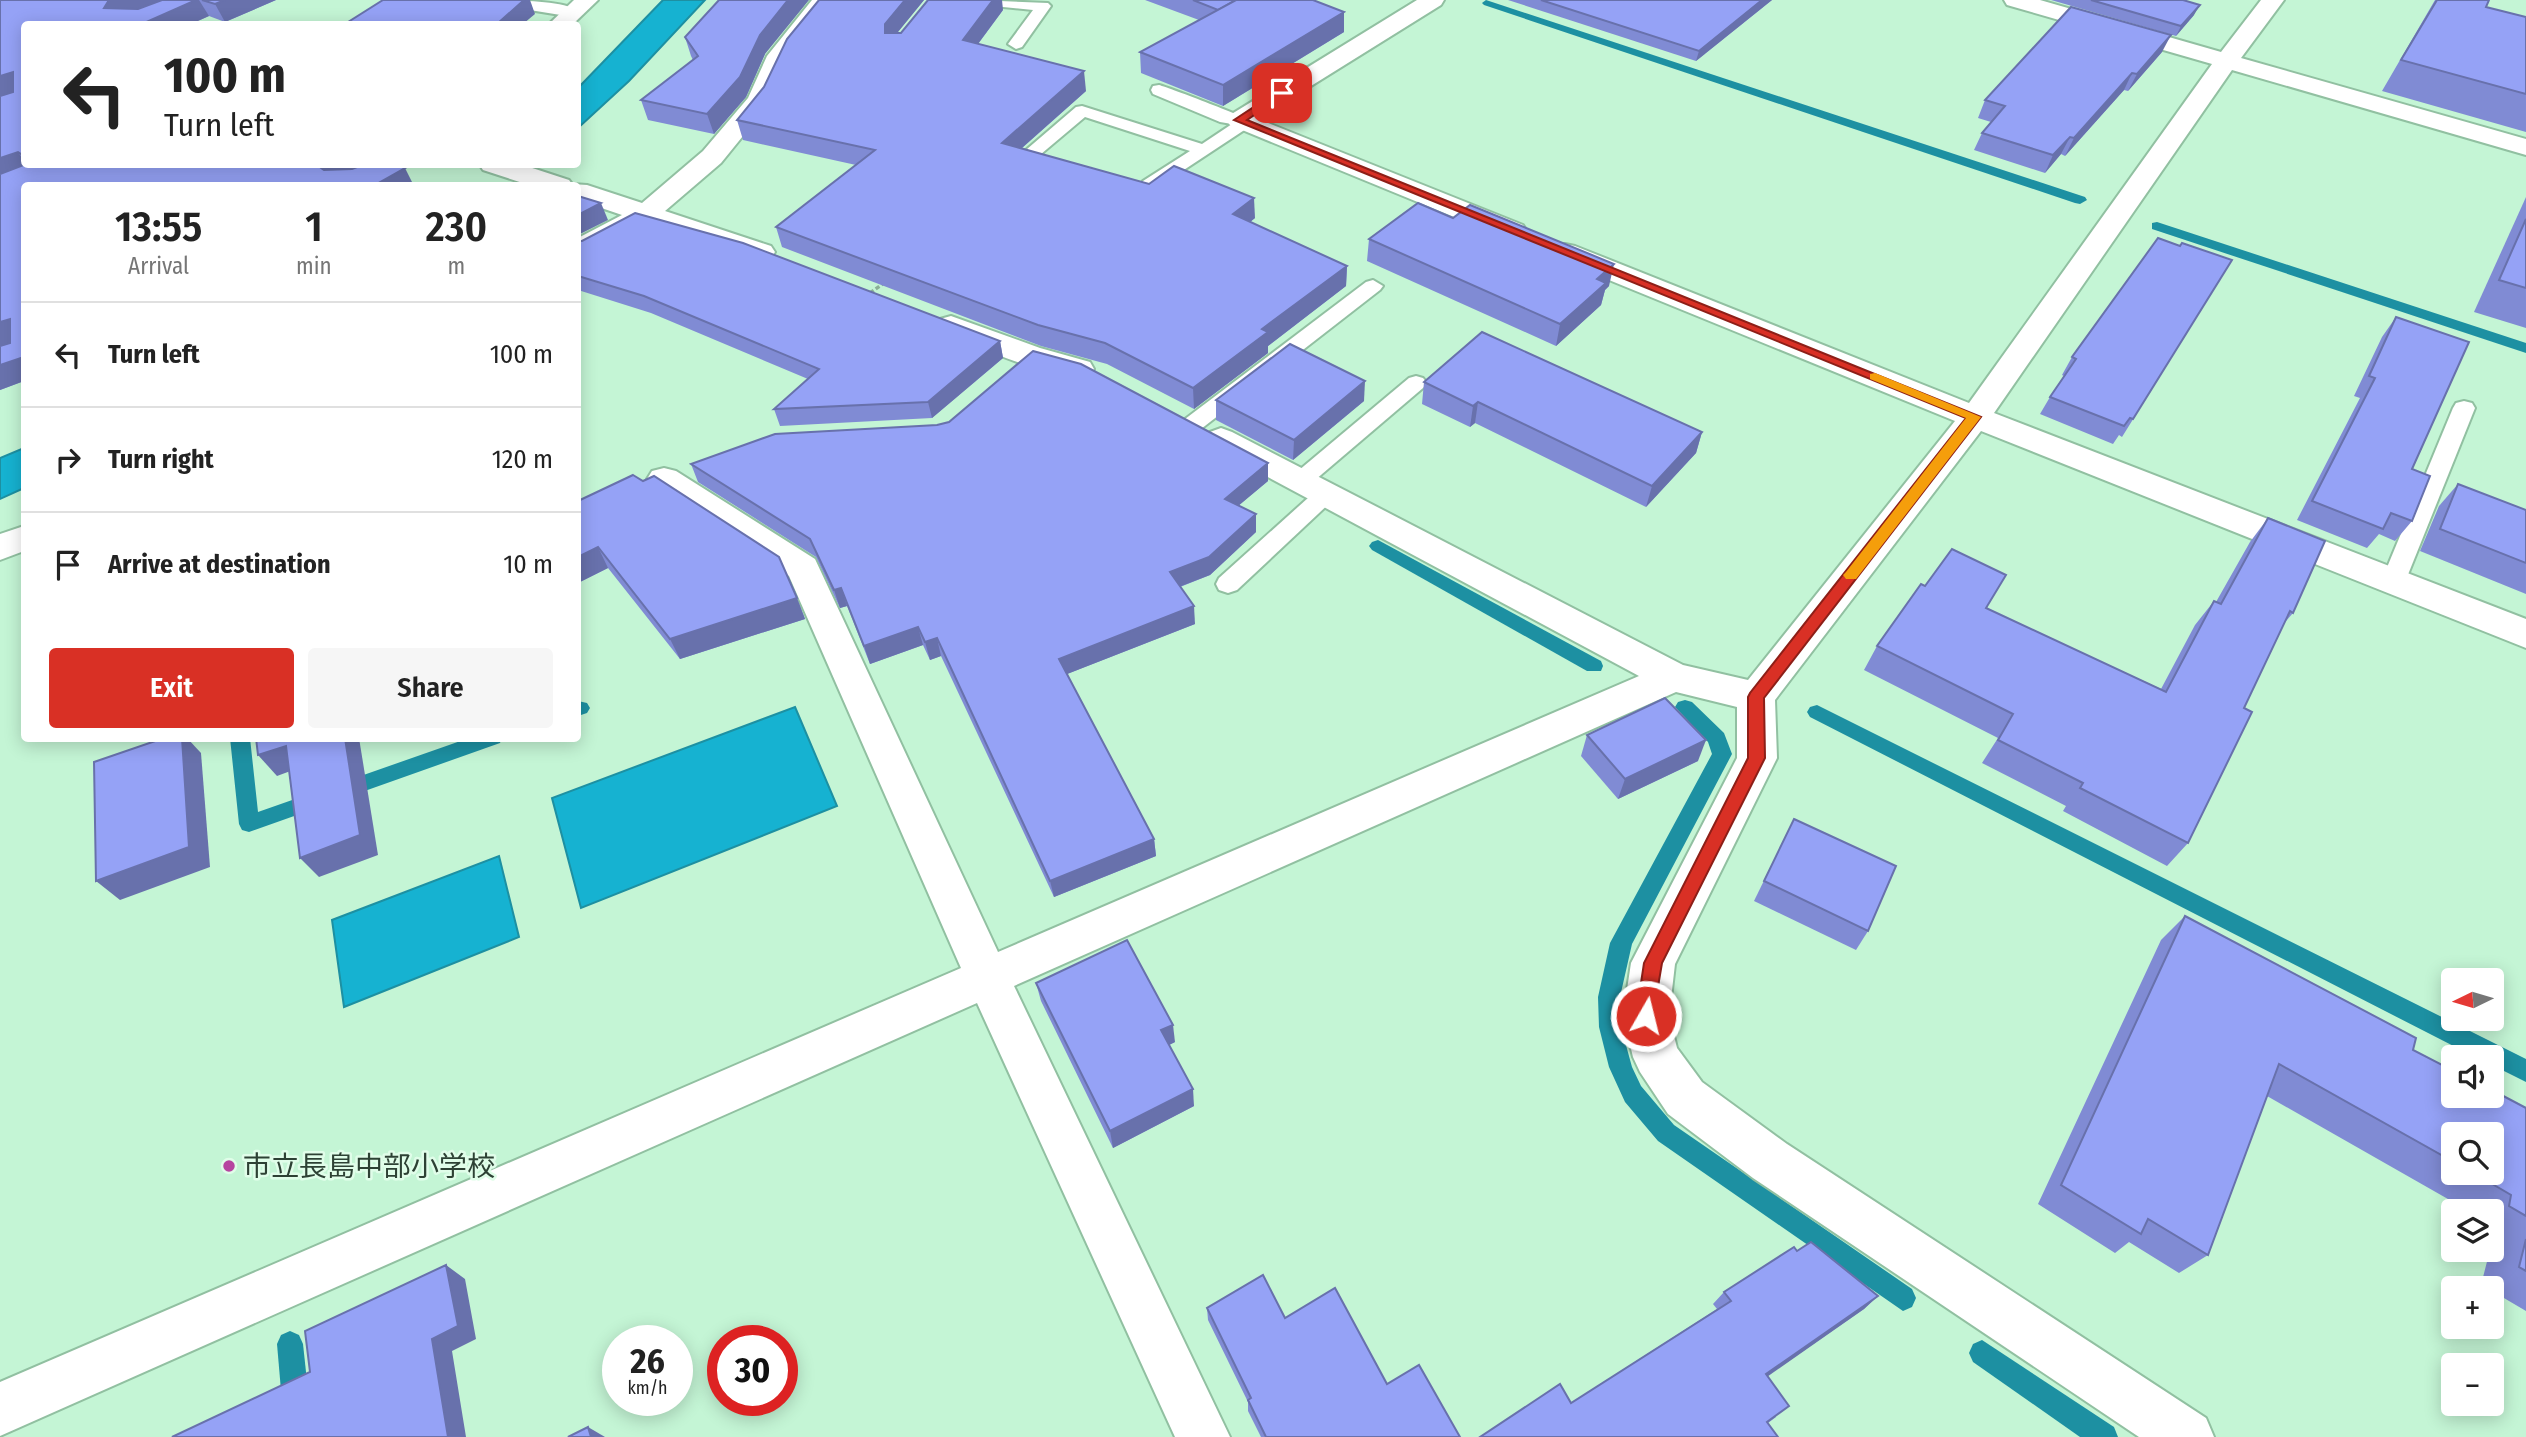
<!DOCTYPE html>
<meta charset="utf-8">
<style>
:root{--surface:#fff;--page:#f6f6f6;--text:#222;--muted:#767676;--line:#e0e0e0;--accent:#d93025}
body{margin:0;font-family:"Fira Sans Condensed","Noto Sans JP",sans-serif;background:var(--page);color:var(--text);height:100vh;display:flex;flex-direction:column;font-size:26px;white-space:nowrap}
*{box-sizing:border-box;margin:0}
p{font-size:23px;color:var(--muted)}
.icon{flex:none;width:38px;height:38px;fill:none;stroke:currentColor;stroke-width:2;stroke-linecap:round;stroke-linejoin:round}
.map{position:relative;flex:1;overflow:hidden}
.panel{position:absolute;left:21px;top:182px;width:560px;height:560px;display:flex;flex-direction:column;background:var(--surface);border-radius:7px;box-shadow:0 4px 18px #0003}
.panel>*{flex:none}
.hud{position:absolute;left:21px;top:21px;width:560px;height:147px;border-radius:7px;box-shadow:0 4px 18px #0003;background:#fff;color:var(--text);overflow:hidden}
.needle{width:46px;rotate:265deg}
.controls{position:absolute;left:2441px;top:968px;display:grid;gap:14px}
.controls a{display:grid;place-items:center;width:63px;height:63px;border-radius:7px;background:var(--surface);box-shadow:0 4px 18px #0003;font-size:35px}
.speed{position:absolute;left:602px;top:1325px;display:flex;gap:14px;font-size:35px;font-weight:700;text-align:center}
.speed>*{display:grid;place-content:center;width:91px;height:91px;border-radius:50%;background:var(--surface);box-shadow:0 4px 18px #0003;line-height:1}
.speed small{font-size:18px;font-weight:400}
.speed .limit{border:10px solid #d22;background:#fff;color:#111}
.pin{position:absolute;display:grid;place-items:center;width:60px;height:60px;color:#fff;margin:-30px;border-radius:14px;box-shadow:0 4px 10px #0006}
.me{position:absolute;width:77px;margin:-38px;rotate:8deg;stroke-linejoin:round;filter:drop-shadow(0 0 5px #0008)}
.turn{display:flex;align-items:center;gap:24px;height:147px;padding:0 28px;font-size:32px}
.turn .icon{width:91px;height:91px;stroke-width:2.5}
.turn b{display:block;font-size:49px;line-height:60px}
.eta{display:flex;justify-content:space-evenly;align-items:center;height:119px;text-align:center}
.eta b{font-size:42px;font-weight:600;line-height:49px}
.cta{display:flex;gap:14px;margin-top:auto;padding:14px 28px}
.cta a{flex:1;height:80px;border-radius:7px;background:var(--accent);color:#fff;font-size:28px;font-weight:600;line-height:80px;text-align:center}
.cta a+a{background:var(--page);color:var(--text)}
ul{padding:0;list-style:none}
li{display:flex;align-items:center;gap:21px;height:105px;padding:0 28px;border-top:2px solid var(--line)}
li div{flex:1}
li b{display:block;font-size:26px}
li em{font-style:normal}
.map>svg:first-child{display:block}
</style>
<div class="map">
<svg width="2526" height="1437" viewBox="0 0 2526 1437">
<rect width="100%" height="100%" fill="#c4f5d5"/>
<g fill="#16b2d1" stroke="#1d90a2" stroke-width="2">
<path d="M663 0H705L629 81 578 128V88Z"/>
<path d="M24 448V488L0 499V458Z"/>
<path d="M795 707 837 806 581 908 552 798Z"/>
<path d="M499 856 519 937 344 1007 332 920Z"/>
</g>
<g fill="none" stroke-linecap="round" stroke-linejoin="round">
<g fill="#1d90a2" fill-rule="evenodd">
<path d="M1486 0 2085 197 2087 200 2080 204 2075 203 1484 5 1482 3Z"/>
<path d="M2157 222 2526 343V353L2152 229V223Z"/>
<path d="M1378 540 1601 661 1603 666 1601 671H1587L1372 550 1369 546 1372 542Z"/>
<path d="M1685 700 1692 702 1724 733 1732 754 1632 944 1620 997 1621 1027 1632 1067 1641 1086 1674 1125 1912 1289 1916 1298 1912 1307 1903 1311 1658 1141 1625 1102 1609 1067 1599 1027 1598 997 1610 943 1712 754 1708 742 1675 707 1678 702Z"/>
<path d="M578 701 587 703 590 708 587 713 578 716Z"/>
<path d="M1817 705 2526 1059V1082L2492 1065V1057H2475L1810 717 1807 712 1810 707Z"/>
<path d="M230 738H250L258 812 469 738H502L500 743 249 832 242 830 239 824Z"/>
<path d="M290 1331 299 1335 303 1344 313 1437H285L277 1344 281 1335Z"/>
<path d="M1982 1340 2114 1427 2118 1437H2080L1973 1362 1969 1353 1973 1344Z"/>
</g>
<g stroke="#91c0a1" stroke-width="4">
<g id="service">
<path d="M490 0C511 0 566 0 581 12L573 17 498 5Z"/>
<path d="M975 0 1048 3 1051 6 1022 47 1016 49 1008 44 1033 10 983 5Z"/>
<path d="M1159 85C1170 88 1251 119 1255 123L1155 189H1143L1140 185 1143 181 1190 151 1085 117 1028 165H1016L1013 161 1076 107 1082 106 1202 144 1232 124 1220 122 1153 94 1151 90 1153 86Z"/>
<path d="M1373 280 1383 286 1380 290 1201 429H1185L1182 424 1185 419 1366 282Z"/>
<path d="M1416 376 1423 378 1427 383 1423 388 1308 486 1300 489 1292 486 1289 481 1292 476 1409 378Z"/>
<path d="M2464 401 2472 403 2475 408 2405 582 2402 588 2393 591 2384 588 2381 582 2453 408 2456 403Z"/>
<path d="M1326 486 1334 489 1337 494 1334 499 1237 590 1228 593 1219 590 1216 584 1219 578 1318 489Z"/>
</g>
</g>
<g stroke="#91c0a1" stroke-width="4">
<g id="minor">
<path d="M574 0H598L573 24H549Z"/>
<path d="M812 0H835L790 57 768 105 721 163 665 211 771 246 775 252 771 258 761 260 751 258 647 223 588 255 578 257V238L622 215 578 200V186H532L483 170 479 164H520L569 180 572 184 587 185 642 203 703 151 748 98 767 56Z"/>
<path d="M1417 0H1444L1441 5 1258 119 1523 225 1527 231 1523 237 1513 239 1503 237 1230 125 1226 120 1230 115Z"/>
<path d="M2004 0H2040L2221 52 2261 0H2284L2241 58 2526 139V155L2232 70 1994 413 2526 619V648L1981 431 1775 700 1777 758 1675 964 1669 1016 1677 1048 1702 1082 1787 1144 2206 1418 2214 1437H2139L1753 1178 1668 1114 1640 1072 1633 1057 1623 1016 1631 963 1737 758V707L1676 692 1014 986 1230 1437H1175L977 1003 0 1436V1382L961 968 789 576 652 487 647 479 652 471 664 468 676 471 815 559 998 952 1639 676 1210 446 1205 439 1210 432 1221 428 1232 432 1683 665 1748 680 1955 421 1555 258 1551 252 1555 246 1565 244 1575 246 1969 403 2212 64 2007 5Z"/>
<path d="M951 316 1040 348 1090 362 1094 369 1090 376C1058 384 973 344 940 331L936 325 940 319Z"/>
<path d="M24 526V551L0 560V534Z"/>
</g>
</g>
<path stroke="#8ab097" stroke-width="3.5" stroke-dasharray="4.5 2.5" stroke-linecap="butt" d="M870 293 884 283"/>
<use href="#service" fill="#fff" fill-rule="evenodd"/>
<use href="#minor" fill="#fff" fill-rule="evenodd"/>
</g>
<g fill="#808bd4" fill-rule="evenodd">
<path d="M0 0H276L225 22 209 16 191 24H24V164H361L354 168H405L24 186V381L0 390Z"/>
<path d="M819 0H924L897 33H901L1003 10 978 44 1086 91 1022 148 1255 218 1250 222 1347 266 1346 286 1268 346V353L1194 409 1107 364 1041 346 782 247 776 227 856 165 743 140 737 120 764 87Z"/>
<path d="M1145 0H1313L1344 32 1223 106 1141 73 1140 52 1199 20Z"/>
<path d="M1508 0H1772L1696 61Z"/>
<path d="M2051 0H2183L2194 15 2176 36Z"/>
<path d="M2435 0H2489L2486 7 2526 17V132L2382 91Z"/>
<path d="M685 37 765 54 746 97 714 134 648 120 641 100 693 60 691 56Z"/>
<path d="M2162 52 2128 91 2124 90 2065 156 2061 154 2045 173 1974 150 1982 133 1991 122 1978 118 1985 100Z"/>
<path d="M2526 197V328L2474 312Z"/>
<path d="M1369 239 1609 286 1605 290 1601 305 1556 346 1367 261Z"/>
<path d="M578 241 1000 341 1003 358 932 418 780 426 774 409 808 379 651 313 578 290Z"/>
<path d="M2180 246 2232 260 2122 437 2119 435 2113 444 2040 414 2050 397 2064 376 2062 375 2072 357Z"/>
<path d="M2396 317 2412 469V521L2395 541 2379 534 2367 548 2297 520 2360 398 2354 396 2382 337Z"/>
<path d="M1424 382 1702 432 1696 453 1646 507 1475 423 1470 427 1422 404Z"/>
<path d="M1216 400 1364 401 1293 460 1216 420Z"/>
<path d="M1268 463V481L1239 505 1256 532 1210 575 1180 587 1195 624 1067 674 1154 839 1156 856 1054 897 941 656 930 660 923 645 870 664 847 606 840 608 816 557 698 482 691 464Z"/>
<path d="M2458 484 2526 510V594L2420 551 2439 506Z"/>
<path d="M578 501 797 598 805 619 680 659 608 568 578 583Z"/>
<path d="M2268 518 2293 613 2285 622 2244 708 2188 843 2167 866 2063 811 2066 806 1982 763 1998 738 1864 670 1877 646 1986 609 2161 689 2195 625 2214 601 2216 602 2250 542Z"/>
<path d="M1587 735 1698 761 1618 799 1581 756Z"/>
<path d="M1794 819 1868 931 1856 950 1754 901Z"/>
<path d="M2185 916 2413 1050 2526 1108V1311L2492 1291V1288H2486L2481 1285 2490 1250H2492L2493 1238 2492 1237V1211H2469L2267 1096 2208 1255 2179 1273 2129 1242 2115 1253 2038 1204 2161 940ZM2454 1134 2492 1172H2454Z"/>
<path d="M1036 983 1175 1042 1169 1045 1194 1106 1113 1148 1041 1001Z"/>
<path d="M1797 1251 1878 1296 1864 1309 1767 1376 1776 1417 1768 1423 1571 1403 1717 1309 1713 1304 1724 1292Z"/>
<path d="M1207 1308 1285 1318 1387 1384 1460 1437H1261L1248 1411V1402L1208 1320Z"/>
</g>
<g fill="#6871ac">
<path d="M109 0H161L116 24 104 8Z"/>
<path d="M196 0H199L209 16 191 24H142Z"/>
<path d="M225 0H276L225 22 215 4Z"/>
<path d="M524 0H530L535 14 523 24H497Z"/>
<path d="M788 0H809L765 54 746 97 714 134 707 114 760 35Z"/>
<path d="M905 0H924L889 43 885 33V24Z"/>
<path d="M993 0H1002L1003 10 966 60 963 40Z"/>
<path d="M1762 0H1772L1696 61 1699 51Z"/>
<path d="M2200 5 2194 15 2176 36 2181 26Z"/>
<path d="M1344 12V32L1223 106V85Z"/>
<path d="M2171 35 2162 52 2128 91 2137 74Z"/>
<path d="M1084 71 1086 91 1005 163 1002 143Z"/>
<path d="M13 72 24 88 0 98V76Z"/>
<path d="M2132 73 2124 90 2065 156 2074 138Z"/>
<path d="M2070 137 2061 154 2045 173 2053 155Z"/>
<path d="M18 152 24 161V164H27L0 182V158Z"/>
<path d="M323 164H361L337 178 332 186 321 168Z"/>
<path d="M405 168 414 186H373Z"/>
<path d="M1254 198 1255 218 1234 235 1233 214Z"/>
<path d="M601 203 608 220 578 235V215Z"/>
<path d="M1614 264 1609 286 1605 290 1601 305 1556 346 1560 324 1597 279Z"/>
<path d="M1347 266 1346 286 1268 346V353L1194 409 1193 388 1262 329Z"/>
<path d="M10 319 24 338 0 346V322Z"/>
<path d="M1000 341 1003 358 932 418 928 402Z"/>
<path d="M24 357V381L0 390V365Z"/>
<path d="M1365 381 1364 401 1293 460 1294 440Z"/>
<path d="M1478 402 1475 423 1470 427 1473 406Z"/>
<path d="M1702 432 1696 453 1646 507 1652 486Z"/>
<path d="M1268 463V481L1225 517V499Z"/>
<path d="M1256 514V532L1210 575 1171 590 1170 572Z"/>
<path d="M598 547 608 568 578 583V557Z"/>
<path d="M841 588 847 606 840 608 834 590Z"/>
<path d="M797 598 805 619 680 659 670 639Z"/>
<path d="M1194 606 1195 624 1062 676 1059 659Z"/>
<path d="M918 627 923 645 870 664 864 646Z"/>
<path d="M937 638 941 656 930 660 925 642Z"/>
<path d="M182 738H187L201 753 210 867 120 900 96 881Z"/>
<path d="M345 738H359L378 855 319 877 300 858Z"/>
<path d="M1706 740 1698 761 1618 799 1625 779Z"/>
<path d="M286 746 304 766 277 776 258 755Z"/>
<path d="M1154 839 1156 856 1054 897 1050 881Z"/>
<path d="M1173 1025 1175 1042 1163 1048 1161 1030Z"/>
<path d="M1193 1089 1194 1106 1113 1148 1110 1131Z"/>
<path d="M446 1265 465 1279 476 1339 452 1351 466 1437H448L432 1339Z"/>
<path d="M1878 1296 1864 1309 1754 1386 1766 1374Z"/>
<path d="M588 1427 605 1437H591Z"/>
</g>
<g fill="#95a2f6" stroke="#6871ac" stroke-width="2">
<path d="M0 0H109L104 8 138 9 162 0H196L142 24H24V156L18 152 0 158V96L13 92V72L0 76Z"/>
<path d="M202 0H225L215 4Z"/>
<path d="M383 0H524L497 24H345Z"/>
<path d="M719 0H788L760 35 740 77 707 114 641 100 698 56 685 37Z"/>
<path d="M819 0H905L885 24V33H901L928 0H993L963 40 1084 71 1002 143 1149 184 1174 166 1254 198 1233 214 1347 266 1262 329 1268 332 1193 388 1105 343 1038 325 776 227 875 150 737 120 764 87 787 39Z"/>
<path d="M1193 0H1236L1218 10Z"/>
<path d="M1236 0H1313L1344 12 1223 85 1140 52Z"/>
<path d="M1541 0H1762L1699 51Z"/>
<path d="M2091 0H2183L2200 5 2181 26Z"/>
<path d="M2437 0H2489L2486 7 2526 17V94L2401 60Z"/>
<path d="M2071 7 2171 35 2137 74 2132 73 2074 138 2070 137 2053 155 1982 133 2005 106 1985 100Z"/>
<path d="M26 164H323L321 168 324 170 352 169 365 164H396L405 168 373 186H24V357L0 365V346L10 343V319L0 322V174Z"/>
<path d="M578 196 601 203 578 215Z"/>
<path d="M1418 203 1453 218 1470 205 1614 264 1597 279 1606 283 1560 324 1369 239Z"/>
<path d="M635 213 743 243 1000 341 928 402 774 409 819 369 644 296 578 276V241H582Z"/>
<path d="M2526 219V288L2499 280Z"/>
<path d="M2158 238 2180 246 2182 243 2232 260 2133 419 2130 418 2124 426 2050 397 2076 359 2072 357Z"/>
<path d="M2396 317 2469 342 2412 469 2430 476 2412 521 2391 513 2383 529 2312 501 2375 378 2369 376Z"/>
<path d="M1482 332 1702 432 1652 486 1478 402 1473 406 1424 382Z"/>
<path d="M1290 344 1365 381 1294 440 1216 400Z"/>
<path d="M1033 351 1081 364 1268 463 1225 499 1256 514 1209 557 1170 572 1194 606 1059 659 1154 839 1050 881 937 638 925 642 918 627 864 646 841 588 834 590 810 539 691 464 775 434 937 425 949 422Z"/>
<path d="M633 475 643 481 654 476 779 557 797 598 670 639 598 547 578 557V501Z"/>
<path d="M2458 484 2526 510V563L2440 529Z"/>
<path d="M2268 518 2325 541 2293 613 2290 611 2244 708 2252 712 2188 843 2080 788 2083 783 1998 740 2013 714 1877 646 1921 584 1925 586 1952 549 2006 575 1986 608 2166 692 2214 601 2221 604Z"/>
<path d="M1665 698 1706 740 1625 779 1587 735Z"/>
<path d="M164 738H182L189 847 96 881 94 762Z"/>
<path d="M256 738H345L360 835 300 858 286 746 258 755Z"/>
<path d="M1794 819 1896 866 1868 931 1764 881Z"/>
<path d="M2185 916 2416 1038 2413 1050 2454 1071V1096H2492V1090L2526 1108V1216L2509 1206 2511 1195 2472 1172H2492V1134H2454V1162L2279 1064 2208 1255 2148 1219 2141 1234 2061 1185Z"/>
<path d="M1127 940 1173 1025 1161 1030 1193 1089 1110 1131 1036 983Z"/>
<path d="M2526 1239V1271L2519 1267Z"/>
<path d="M1811 1242 1878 1296 1766 1374 1789 1406 1767 1422 1778 1437H1480L1560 1384 1571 1403 1731 1301 1724 1292 1794 1247 1797 1251Z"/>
<path d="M446 1265 458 1326 432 1339 448 1437H172L310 1372 305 1331Z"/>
<path d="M1263 1275 1285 1318 1335 1288 1387 1384 1419 1365 1460 1437H1266L1248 1400 1251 1398 1207 1308Z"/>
<path d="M588 1427 591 1437H568Z"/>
</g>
<path fill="#d93025" stroke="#8d1f18" stroke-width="2" d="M1278 91 1287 93 1247 120 1981 417 1764 698 1765 758 1662 963 1652 1022 1646 1024 1639 1022 1636 1016 1644 963 1748 758V697L1750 693 1966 418 1234 120Z"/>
<path fill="#f59e0b" d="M1875 373 1981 417 1856 579H1846L1843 575 1846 572 1966 418 1870 379V374Z"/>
<circle fill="#b645a0" stroke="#e0fde9" stroke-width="2.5" cx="229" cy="1166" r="7"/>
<g text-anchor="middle" stroke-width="5" stroke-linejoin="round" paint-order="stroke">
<g font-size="28" fill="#2d4134" stroke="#e0fde9" text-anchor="start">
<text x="243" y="1176">市立長島中部小学校</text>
</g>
</g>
</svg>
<div class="controls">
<a><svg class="needle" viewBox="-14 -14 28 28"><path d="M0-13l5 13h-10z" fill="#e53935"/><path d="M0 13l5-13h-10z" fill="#767676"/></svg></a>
<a><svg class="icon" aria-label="sound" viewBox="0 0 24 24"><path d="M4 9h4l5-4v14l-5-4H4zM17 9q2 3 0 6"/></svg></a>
<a><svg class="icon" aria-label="search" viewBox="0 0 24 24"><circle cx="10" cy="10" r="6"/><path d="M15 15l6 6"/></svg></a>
<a><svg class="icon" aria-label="layers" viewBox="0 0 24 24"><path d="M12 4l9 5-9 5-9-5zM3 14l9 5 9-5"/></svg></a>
<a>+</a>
<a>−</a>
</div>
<div class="speed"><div>26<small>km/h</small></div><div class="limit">30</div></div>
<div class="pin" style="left:1282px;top:93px;background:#d93025"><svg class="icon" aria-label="arrive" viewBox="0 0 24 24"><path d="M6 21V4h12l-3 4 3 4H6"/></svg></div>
<svg class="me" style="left:1646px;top:1016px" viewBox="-20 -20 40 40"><circle r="17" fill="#d93025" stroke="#fff" stroke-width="3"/><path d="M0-11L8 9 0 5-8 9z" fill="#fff"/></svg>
<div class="hud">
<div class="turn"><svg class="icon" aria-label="left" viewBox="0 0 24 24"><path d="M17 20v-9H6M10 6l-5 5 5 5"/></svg><div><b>100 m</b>Turn left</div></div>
</div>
<section class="panel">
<div class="eta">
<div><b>13:55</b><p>Arrival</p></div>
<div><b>1</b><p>min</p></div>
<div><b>230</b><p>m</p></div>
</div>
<ul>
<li><svg class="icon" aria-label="left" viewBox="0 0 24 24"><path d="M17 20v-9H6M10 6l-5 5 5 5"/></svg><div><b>Turn left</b></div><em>100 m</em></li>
<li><svg class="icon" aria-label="right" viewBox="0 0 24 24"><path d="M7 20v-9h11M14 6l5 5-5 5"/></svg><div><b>Turn right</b></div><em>120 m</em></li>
<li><svg class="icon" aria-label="arrive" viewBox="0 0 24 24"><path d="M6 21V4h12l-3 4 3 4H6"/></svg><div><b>Arrive at destination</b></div><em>10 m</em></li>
</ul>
<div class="cta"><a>Exit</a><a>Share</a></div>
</section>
</div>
